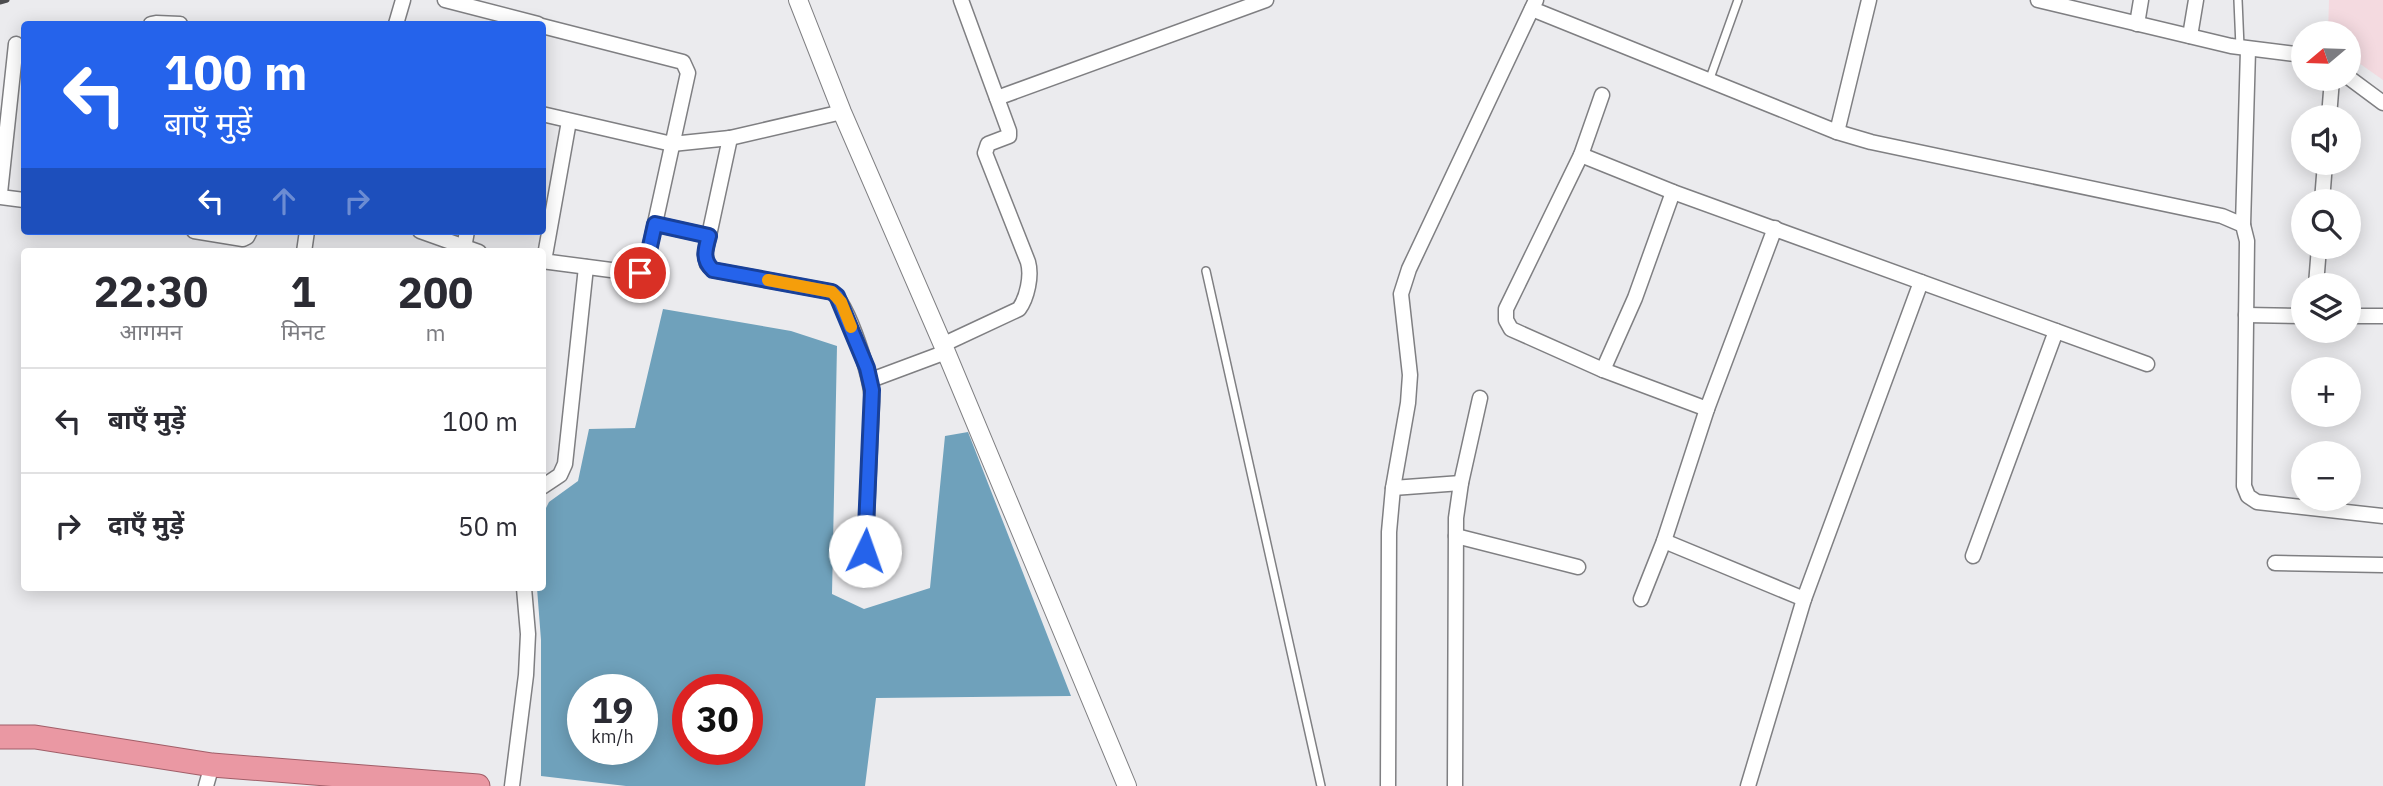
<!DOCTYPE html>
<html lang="hi">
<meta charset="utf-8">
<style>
:root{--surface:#fff;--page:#f2f2f3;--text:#2b2b33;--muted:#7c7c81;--line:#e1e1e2}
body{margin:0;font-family:"IBM Plex Sans","Noto Sans Devanagari",sans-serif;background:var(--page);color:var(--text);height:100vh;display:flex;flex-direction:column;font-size:26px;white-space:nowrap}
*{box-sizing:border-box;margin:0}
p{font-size:23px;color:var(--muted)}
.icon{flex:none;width:38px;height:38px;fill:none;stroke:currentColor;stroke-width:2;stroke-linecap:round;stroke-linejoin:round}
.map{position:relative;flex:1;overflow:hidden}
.sheet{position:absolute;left:21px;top:248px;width:525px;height:343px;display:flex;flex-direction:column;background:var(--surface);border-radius:7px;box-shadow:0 4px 18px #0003}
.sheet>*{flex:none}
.top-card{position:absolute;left:21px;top:21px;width:525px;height:214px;border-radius:7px;box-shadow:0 4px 18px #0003;background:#2563eb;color:#fff;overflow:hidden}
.needle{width:46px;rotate:251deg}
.controls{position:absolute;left:2291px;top:21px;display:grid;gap:14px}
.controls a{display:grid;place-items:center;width:70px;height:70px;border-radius:50%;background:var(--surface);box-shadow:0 4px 18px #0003;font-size:35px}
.speed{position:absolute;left:567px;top:674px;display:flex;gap:14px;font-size:35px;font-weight:700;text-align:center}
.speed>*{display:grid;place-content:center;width:91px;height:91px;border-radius:50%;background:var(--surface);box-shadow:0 4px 18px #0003;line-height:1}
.speed small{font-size:18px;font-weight:400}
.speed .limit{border:10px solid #d22;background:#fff;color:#111}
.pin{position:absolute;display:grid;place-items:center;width:60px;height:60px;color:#fff;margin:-30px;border:4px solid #fff;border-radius:50%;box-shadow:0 2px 7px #0007}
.me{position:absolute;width:77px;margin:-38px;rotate:3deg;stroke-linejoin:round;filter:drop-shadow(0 0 5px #0008)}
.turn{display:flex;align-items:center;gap:24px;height:147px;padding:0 28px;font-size:32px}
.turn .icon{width:91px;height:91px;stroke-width:2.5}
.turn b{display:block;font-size:49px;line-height:60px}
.lanes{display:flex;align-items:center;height:66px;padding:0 28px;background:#0003;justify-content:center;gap:35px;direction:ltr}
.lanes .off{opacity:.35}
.eta{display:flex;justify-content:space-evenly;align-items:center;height:119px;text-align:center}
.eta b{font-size:42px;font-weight:700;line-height:49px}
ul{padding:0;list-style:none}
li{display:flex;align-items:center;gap:21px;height:105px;padding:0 28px;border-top:2px solid var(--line)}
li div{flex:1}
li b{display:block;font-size:26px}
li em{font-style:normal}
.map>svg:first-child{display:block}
</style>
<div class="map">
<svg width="2383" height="786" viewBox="0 0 2383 786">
<rect width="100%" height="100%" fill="#ebebee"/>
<path fill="#f4dae0" d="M2329 0H2383V80L2349 56 2348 33H2328Z"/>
<path fill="#6fa1bb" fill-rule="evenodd" d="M663 309 791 331 837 346 832 594 864 609 930 588 945 436 968 432 1071 696 876 698 865 786H626L541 776V640L537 588H542L543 514 549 502 578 481 589 429 635 428ZM583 690H642V749H583ZM688 690H747V749H688Z"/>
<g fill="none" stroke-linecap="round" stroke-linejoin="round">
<g stroke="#7f7f82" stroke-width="10">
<g id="service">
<path d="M2238 0 2240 47"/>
<path d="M1709 81 1738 0"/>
<path d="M1206 271 1321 786"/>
</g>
</g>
<g stroke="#7f7f82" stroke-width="17">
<g id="minor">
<path d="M445 0 538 24"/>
<path d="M2038 0 2231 46 2303 55"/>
<path d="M1532 9 1837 132 1871 142 2222 216 2243 225 2247 241 2244 486 2248 496 2257 502 2383 516"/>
<path d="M151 24 156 23 180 24"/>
<path d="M396 24 403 0"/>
<path d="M2137 24 2141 0"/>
<path d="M542 26 683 62 688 73 645 269 640 273H634L542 261"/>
<path d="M2190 36 2196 0"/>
<path d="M2348 77 2383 103"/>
<path d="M1602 95 1581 155 1506 309V320L1511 329 1603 370 1707 409"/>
<path d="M997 98 1266 0"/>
<path d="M542 114 672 144 730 138 842 112"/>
<path d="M2329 117 2332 79"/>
<path d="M1837 132 1869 0"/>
<path d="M730 138 705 254 707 264 713 270 832 292C849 305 872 379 872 401L864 576"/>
<path d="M1581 155 1673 192 2147 364"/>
<path d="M0 193 16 44"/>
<path d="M0 197 24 200"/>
<path d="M2322 201 2325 163"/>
<path d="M655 224 709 236"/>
<path d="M2243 225 2248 50"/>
<path d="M194 231 243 239 247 237 250 231"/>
<path d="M420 231 479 252"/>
<path d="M464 248 467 231"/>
<path d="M304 252 307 231"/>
<path d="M544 261 569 121"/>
<path d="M2316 285 2319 247"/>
<path d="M2246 315 2303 316"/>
<path d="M2348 316H2383"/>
<path d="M942 345 1019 309C1027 298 1032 276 1028 262L985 153 988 144 1009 136V131L961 0"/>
<path d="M1603 370 1635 298 1673 192"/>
<path d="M871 380 946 352"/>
<path d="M542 487 560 475 565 464 586 267"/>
<path d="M1393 488 1461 483"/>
<path d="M1456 536 1578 567"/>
<path d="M1664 541 1804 599"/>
<path d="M1973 556 2056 331"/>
<path d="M2275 563 2383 565"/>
<path d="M1641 599 1664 541 1707 409 1775 228"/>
<path d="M206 786 212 765"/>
<path d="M512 786 526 675 528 634 524 588"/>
<path d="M1388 786 1389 532 1393 488 1408 403 1410 375 1401 294 1409 269 1536 0"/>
<path d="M1455 786 1456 518 1461 483 1480 398"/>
<path d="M1748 786 1804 599 1921 282"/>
</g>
</g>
<g stroke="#7f7f82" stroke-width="20">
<path id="tertiary" d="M798 0 842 112 946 352 1127 786"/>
</g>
<g stroke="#a15e68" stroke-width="25">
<path id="trunk" d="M0 737H35L212 765 478 786"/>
</g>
<use href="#service" stroke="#fff" stroke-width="7"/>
<use href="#minor" stroke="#fff" stroke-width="14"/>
<use href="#tertiary" stroke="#fff" stroke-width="18"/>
<use href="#trunk" stroke="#ea98a3" stroke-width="23"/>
<path stroke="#4d4d4f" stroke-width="5" d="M0 2 7 0"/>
</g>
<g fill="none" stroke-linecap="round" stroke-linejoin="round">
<g stroke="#184099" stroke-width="18">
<path id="route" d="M640 273 645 269 655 224 709 236C705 250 702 260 713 270L832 292 837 296 867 368 872 390 865 551"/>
</g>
<use href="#route" stroke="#2563eb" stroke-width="12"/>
<path stroke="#f59e0b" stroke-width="12" d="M768 280 832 292 841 302 851 327"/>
</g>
</svg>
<div class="controls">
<a><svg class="needle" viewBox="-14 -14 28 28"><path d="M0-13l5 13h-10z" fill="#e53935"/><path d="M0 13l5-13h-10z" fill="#7c7c81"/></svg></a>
<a><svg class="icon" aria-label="sound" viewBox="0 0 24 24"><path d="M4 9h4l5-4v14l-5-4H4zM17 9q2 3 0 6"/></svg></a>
<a><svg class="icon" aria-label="search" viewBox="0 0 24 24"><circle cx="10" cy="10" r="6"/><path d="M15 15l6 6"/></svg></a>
<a><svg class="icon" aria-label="layers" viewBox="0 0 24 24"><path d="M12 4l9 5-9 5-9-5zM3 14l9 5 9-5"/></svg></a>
<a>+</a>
<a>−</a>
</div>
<div class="speed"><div>19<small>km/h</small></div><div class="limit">30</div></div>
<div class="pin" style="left:640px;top:273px;background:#d93025"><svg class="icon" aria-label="arrive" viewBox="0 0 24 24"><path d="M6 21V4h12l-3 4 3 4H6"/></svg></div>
<svg class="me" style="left:865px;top:551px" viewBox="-20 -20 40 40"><circle r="19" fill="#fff"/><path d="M0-13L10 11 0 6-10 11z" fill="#2563eb"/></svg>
<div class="top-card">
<div class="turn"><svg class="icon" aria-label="left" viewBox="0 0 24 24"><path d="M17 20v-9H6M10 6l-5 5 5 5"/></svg><div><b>100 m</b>बाएँ मुड़ें</div></div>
<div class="lanes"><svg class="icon" aria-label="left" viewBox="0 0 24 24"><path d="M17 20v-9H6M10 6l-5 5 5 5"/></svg><svg class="icon off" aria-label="ahead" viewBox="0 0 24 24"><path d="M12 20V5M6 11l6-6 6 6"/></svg><svg class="icon off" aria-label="right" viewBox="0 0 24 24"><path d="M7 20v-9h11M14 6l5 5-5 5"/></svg></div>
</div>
<section class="sheet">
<div class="eta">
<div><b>22:30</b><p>आगमन</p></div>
<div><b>1</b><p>मिनट</p></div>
<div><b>200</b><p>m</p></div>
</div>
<ul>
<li><svg class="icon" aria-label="left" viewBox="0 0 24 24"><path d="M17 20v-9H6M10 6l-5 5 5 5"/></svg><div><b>बाएँ मुड़ें</b></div><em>100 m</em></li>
<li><svg class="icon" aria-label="right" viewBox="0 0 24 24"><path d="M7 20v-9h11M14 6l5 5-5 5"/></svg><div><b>दाएँ मुड़ें</b></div><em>50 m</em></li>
</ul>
</section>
</div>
